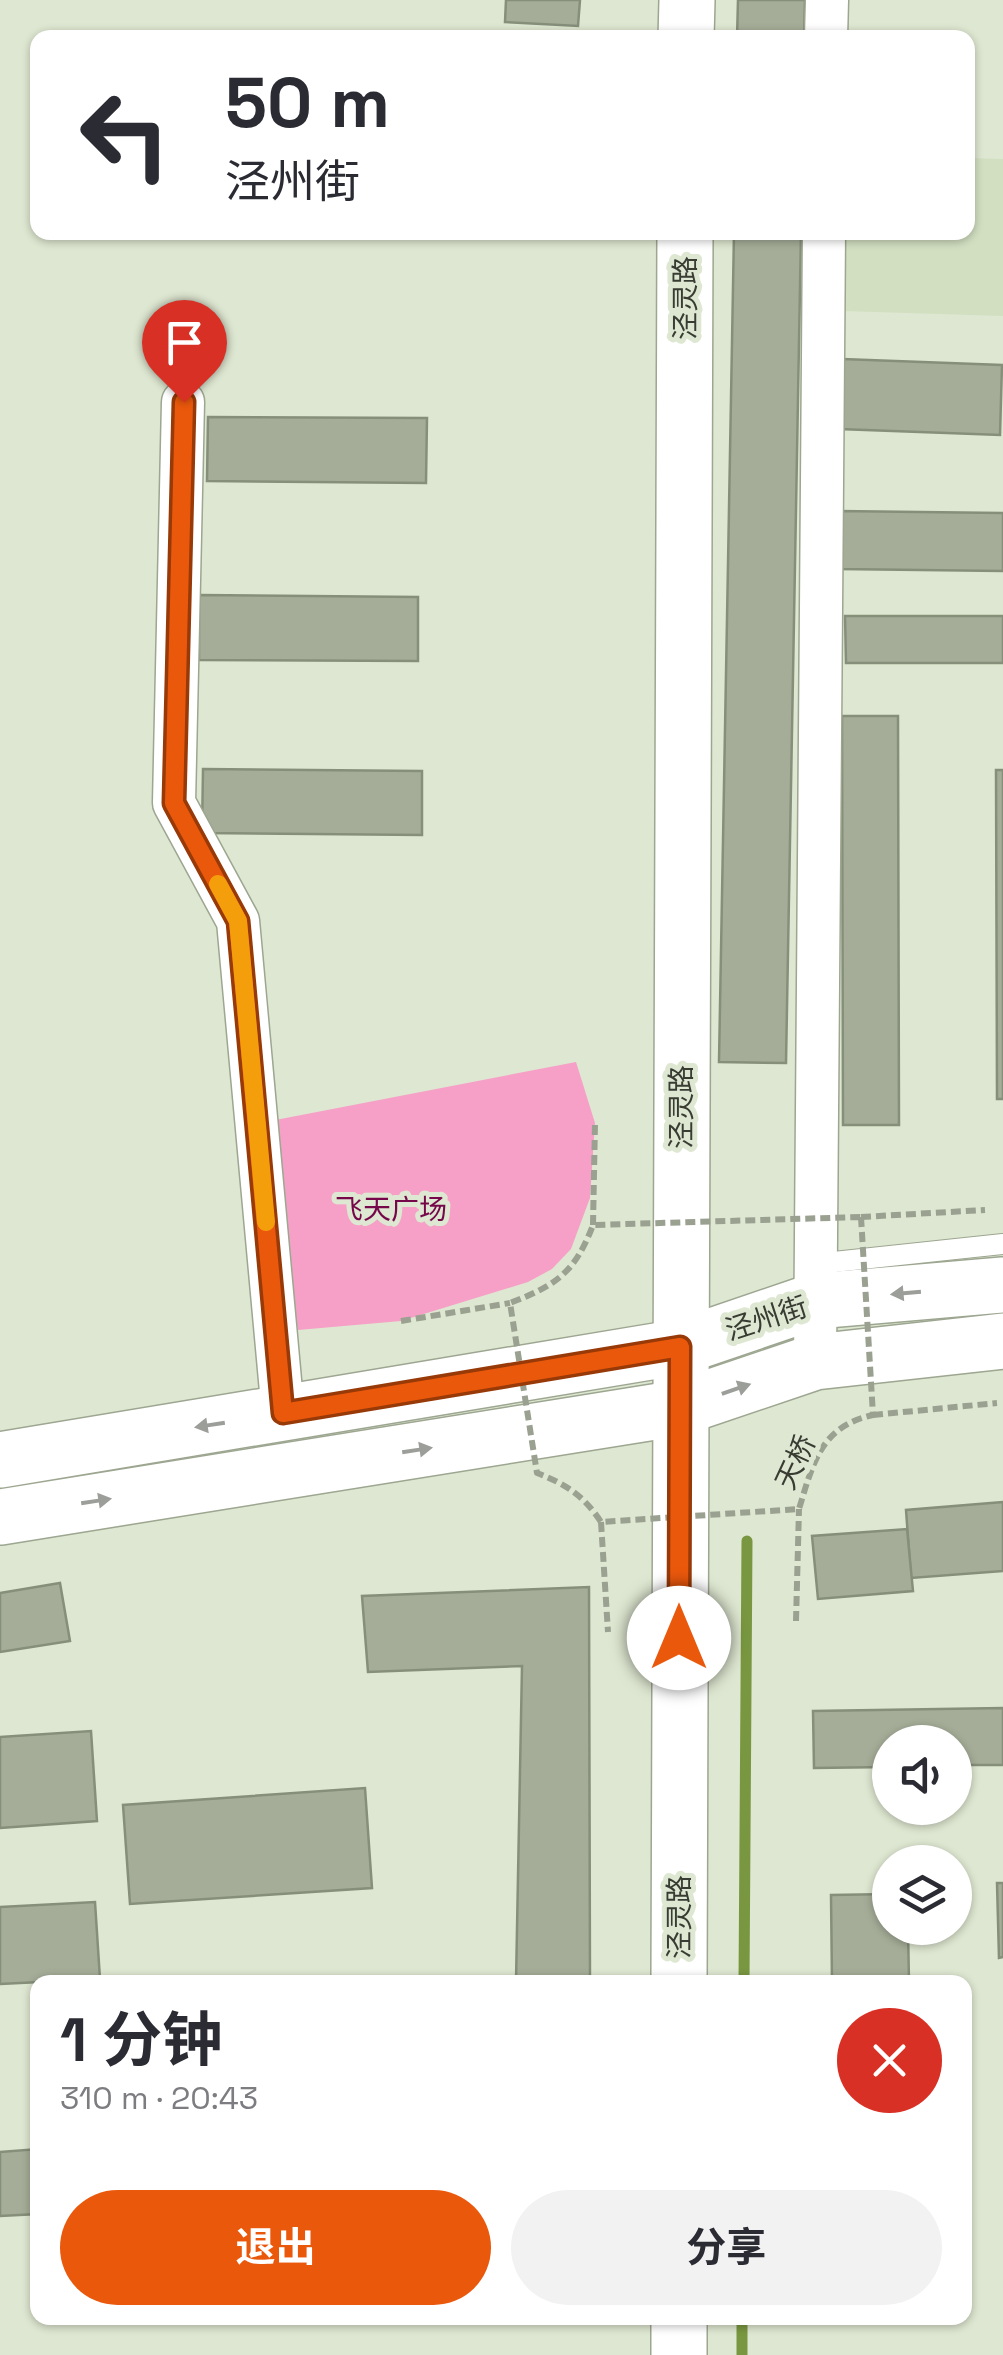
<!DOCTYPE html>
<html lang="zh">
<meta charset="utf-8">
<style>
:root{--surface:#fff;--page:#f2f2f3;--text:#2b2b33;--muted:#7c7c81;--accent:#ea580c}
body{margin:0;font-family:"Space Grotesk","Noto Sans SC",sans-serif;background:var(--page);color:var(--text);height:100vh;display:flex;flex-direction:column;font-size:38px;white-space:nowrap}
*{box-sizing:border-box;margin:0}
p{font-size:32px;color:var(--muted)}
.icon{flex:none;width:55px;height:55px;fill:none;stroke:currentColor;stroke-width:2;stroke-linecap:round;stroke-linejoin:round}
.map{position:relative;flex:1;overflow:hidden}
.sheet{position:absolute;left:30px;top:1975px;width:942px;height:350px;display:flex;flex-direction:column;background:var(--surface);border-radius:20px;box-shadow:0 2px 8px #0004}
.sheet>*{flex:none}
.guide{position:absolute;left:30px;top:30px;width:945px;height:210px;border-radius:20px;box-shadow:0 2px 8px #0004;background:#fff;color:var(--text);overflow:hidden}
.controls{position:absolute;left:872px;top:1725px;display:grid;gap:20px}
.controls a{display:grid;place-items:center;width:100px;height:100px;border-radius:50%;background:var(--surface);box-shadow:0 2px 8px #0004;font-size:50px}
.pin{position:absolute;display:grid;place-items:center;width:85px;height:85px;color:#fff;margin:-102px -42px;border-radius:50% 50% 50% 0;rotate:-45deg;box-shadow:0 0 10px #0007}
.pin .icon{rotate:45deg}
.me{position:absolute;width:110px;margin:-55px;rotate:0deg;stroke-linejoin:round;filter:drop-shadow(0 0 8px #0008)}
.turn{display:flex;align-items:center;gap:35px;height:210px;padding:0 30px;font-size:45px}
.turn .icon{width:130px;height:130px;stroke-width:2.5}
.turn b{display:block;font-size:70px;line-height:85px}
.round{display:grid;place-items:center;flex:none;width:105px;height:105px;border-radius:52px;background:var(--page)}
.headline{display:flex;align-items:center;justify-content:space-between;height:170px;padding:0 30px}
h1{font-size:60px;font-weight:700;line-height:75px}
.primary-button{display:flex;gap:20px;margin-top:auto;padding:20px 30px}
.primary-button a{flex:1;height:115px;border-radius:60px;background:var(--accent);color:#fff;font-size:40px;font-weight:700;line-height:115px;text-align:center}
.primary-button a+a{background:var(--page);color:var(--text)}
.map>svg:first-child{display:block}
</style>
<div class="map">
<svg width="1003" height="2355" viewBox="0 0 1003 2355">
<rect width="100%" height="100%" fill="#dee7d1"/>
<path fill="#d2dfc1" d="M968 158 1003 159V316L844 311 846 233 968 232Z"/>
<path fill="#f6a0c7" d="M576 1062 595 1123 590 1198 571 1249 552 1269 528 1282 401 1321 298 1330 265 1122Z"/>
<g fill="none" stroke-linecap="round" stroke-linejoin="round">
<g stroke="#799740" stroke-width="11">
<path d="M744 1982 747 1541"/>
<path d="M742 2355V2318"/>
</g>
</g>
<g fill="#a5ad98" stroke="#868f7a" stroke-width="2.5">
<path d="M506 0H580L578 26 505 22Z"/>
<path d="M738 0H805L804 38H737Z"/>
<path d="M734 232H801L786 1063 719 1062Z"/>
<path d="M842 359 1002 365 1000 435 839 429Z"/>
<path d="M208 417 427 418 426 483 207 481Z"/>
<path d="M838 511 1003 513V571L838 569Z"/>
<path d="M199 595 418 597V661L199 660Z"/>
<path d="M845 616H1003V663H846Z"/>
<path d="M842 716H898L899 1125H843Z"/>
<path d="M203 769 422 771V835L202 833Z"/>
<path d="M996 770H1003V1099H997Z"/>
<path d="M1003 1502V1571L911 1578 906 1510Z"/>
<path d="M907 1529 913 1591 818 1599 812 1536Z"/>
<path d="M60 1583 70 1641 0 1652V1593Z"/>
<path d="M589 1587 590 1982H516L522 1666 368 1672 362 1596Z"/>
<path d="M1003 1708V1765H955V1742H890V1767L814 1768 813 1711Z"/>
<path d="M91 1731 97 1821 0 1828V1737Z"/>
<path d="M365 1788 372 1888 130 1904 123 1805Z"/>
<path d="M997 1883H1003V1957L999 1958Z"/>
<path d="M890 1894V1928H908L909 1982H832L831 1895Z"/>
<path d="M95 1902 100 1979 0 1984V1907Z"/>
<path d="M38 2149V2214L0 2216V2152Z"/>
</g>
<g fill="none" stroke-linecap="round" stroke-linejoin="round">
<g stroke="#9da690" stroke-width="22">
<path id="lane" d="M815 1264 1003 1244"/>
</g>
<g stroke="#9da690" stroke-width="45">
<g id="street">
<path d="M826 38 827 0"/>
<path d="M183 402 174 803 238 921 283 1413"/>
<path d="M815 1362 824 232"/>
</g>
</g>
<g stroke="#9da690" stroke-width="58">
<g id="secondary">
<path d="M686 38 687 0"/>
<path d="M0 1460 680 1347 815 1301 1003 1285"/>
<path d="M0 1517 679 1408 815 1362 1003 1341"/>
<path d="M679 1982 685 232"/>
<path d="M679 2318V2355"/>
</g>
</g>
<g stroke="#9aa190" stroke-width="6" stroke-dasharray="10 5" stroke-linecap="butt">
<path d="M861 1217 985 1210"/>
<path d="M593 1225 595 1123"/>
<path d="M401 1321 510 1303"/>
<path d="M873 1415 997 1403"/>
<path d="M601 1522 608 1632"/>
<path d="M796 1621 799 1509"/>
</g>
<use href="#lane" stroke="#fff" stroke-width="20"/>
<use href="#street" stroke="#fff" stroke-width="42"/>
<use href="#secondary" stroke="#fff" stroke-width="55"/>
<path stroke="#9aa190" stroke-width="6" stroke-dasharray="10 5" stroke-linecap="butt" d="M861 1217 873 1415C821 1426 813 1463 799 1509L601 1522C584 1496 566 1484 537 1473L510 1303C557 1285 575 1272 593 1225Z"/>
</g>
<defs><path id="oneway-solid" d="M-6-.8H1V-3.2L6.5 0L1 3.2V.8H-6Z" transform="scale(2.5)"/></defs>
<g fill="#9c9e99">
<use href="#oneway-solid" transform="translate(906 1293) rotate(175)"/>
<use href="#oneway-solid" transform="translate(736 1389) rotate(-19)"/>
<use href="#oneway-solid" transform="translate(210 1425) rotate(171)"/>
<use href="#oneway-solid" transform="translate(417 1450) rotate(-9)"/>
<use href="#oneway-solid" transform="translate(96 1501) rotate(-9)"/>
</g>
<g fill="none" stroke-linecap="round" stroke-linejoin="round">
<g stroke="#983908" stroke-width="25">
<path id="route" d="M184 402 174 803 238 921 283 1413 680 1347 679 1638"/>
</g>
<use href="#route" stroke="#ea580c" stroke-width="18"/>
<path stroke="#f59e0b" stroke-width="18" d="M218 884 238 921 266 1222"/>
</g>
<g text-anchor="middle" stroke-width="10" stroke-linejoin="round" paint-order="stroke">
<g font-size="28" fill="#383c33" stroke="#dee7d1">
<text transform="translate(685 298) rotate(-90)" y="10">泾灵路</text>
<text transform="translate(681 1107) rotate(-90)" y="10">泾灵路</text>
<text transform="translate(766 1318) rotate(-18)" y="10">泾州街</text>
<text transform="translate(795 1462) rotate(-65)" y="10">天桥</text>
<text transform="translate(679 1917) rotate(-90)" y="10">泾灵路</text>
</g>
<g font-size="28" fill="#75074a" stroke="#dee7d1">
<text x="391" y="1219">飞天广场</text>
</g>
</g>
</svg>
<div class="controls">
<a><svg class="icon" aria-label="sound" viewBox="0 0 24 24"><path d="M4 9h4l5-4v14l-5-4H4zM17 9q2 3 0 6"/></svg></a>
<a><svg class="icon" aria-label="layers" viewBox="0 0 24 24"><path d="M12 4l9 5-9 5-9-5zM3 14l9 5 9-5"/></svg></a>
</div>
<div class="pin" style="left:184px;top:402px;background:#d93025"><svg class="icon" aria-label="arrive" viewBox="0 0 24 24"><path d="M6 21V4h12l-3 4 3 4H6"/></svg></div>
<svg class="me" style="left:679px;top:1638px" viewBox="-20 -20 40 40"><circle r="19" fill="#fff"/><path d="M0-13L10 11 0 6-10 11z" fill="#ea580c"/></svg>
<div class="guide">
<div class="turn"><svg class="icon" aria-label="left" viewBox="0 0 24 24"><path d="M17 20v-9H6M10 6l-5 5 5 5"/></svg><div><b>50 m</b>泾州街</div></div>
</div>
<section class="sheet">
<div class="headline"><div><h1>1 分钟</h1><p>310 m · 20:43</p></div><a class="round" style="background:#d93025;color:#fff"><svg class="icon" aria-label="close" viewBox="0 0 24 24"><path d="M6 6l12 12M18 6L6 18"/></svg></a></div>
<div class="primary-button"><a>退出</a><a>分享</a></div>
</section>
</div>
